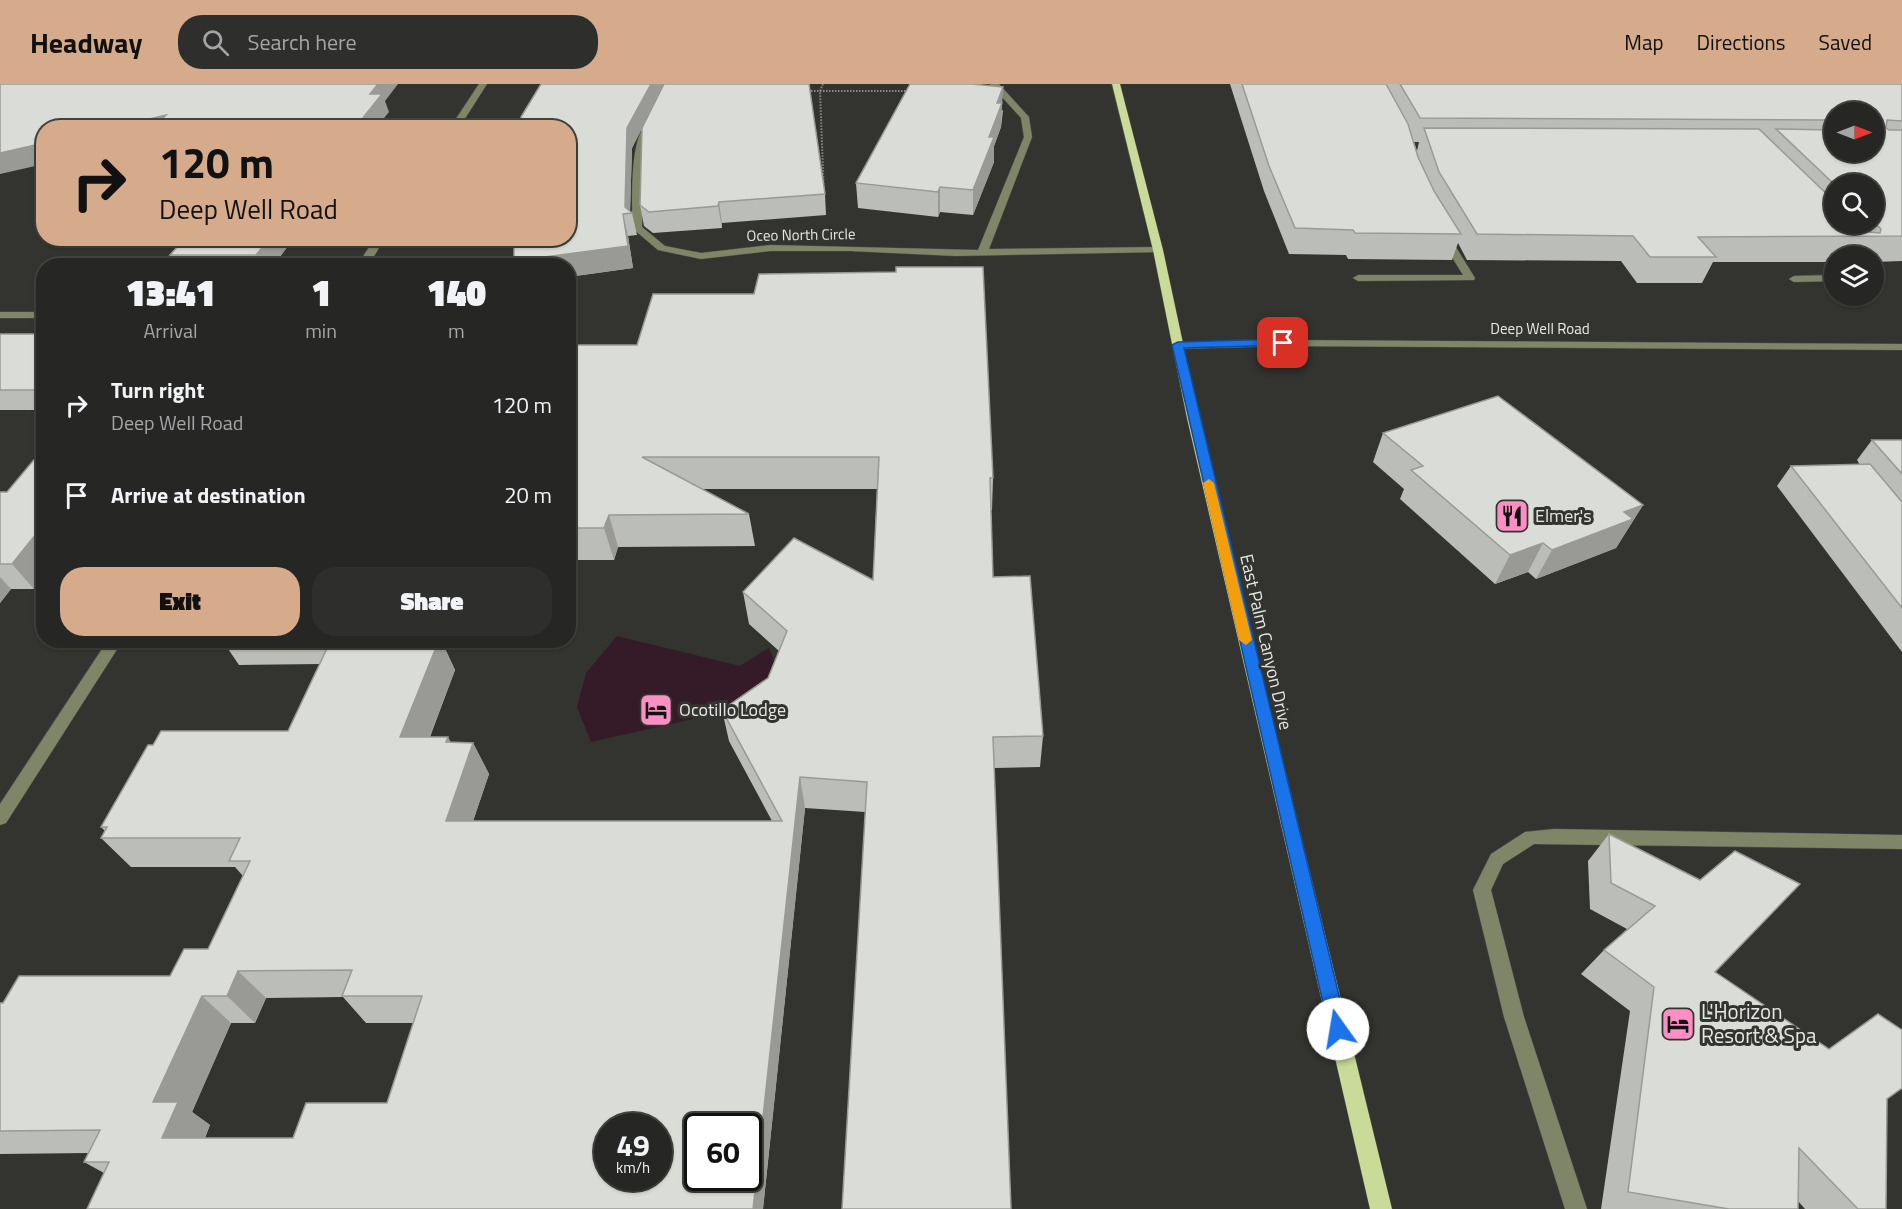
<!DOCTYPE html>
<style>
:root{--surface:#262724;--page:#2e2f2c;--text:#f1f3f6;--muted:#a4a5a6;--line:#424441;--accent:#d6ab8b}
body{margin:0;font-family:"Titillium Web",sans-serif;background:var(--page);color:var(--text);height:100vh;display:flex;flex-direction:column;font-size:22px;white-space:nowrap}
*{box-sizing:border-box;margin:0}
p{font-size:20px;color:var(--muted)}
.icon{flex:none;width:33px;height:33px;fill:none;stroke:currentColor;stroke-width:2;stroke-linecap:round;stroke-linejoin:round}
.map{position:relative;flex:1;overflow:hidden}
.drawer{position:absolute;left:36px;top:174px;width:540px;height:390px;display:flex;flex-direction:column;background:var(--surface);border-radius:24px;box-shadow:0 2px 4px #0004,0 0 0 2px var(--line)}
.drawer>*{flex:none}
.top-card{position:absolute;left:36px;top:36px;width:540px;height:126px;border-radius:24px;box-shadow:0 2px 4px #0004,0 0 0 2px var(--line);background:#d6ab8b;color:#111;overflow:hidden}
.needle{width:39px;rotate:90deg}
.controls{position:absolute;left:1824px;top:18px;display:grid;gap:12px}
.controls a{display:grid;place-items:center;width:60px;height:60px;border-radius:50%;background:var(--surface);box-shadow:0 2px 4px #0004,0 0 0 2px var(--line);font-size:30px}
.speed{position:absolute;left:594px;top:1029px;display:flex;gap:12px;font-size:30px;font-weight:700;text-align:center}
.speed>*{display:grid;place-content:center;width:78px;height:78px;border-radius:50%;background:var(--surface);box-shadow:0 2px 4px #0004,0 0 0 2px var(--line);line-height:1}
.speed small{font-size:15px;font-weight:400}
.speed .limit{border:3px solid #111;border-radius:9px;background:#fff;color:#111}
.pin{position:absolute;display:grid;place-items:center;width:51px;height:51px;color:#fff;margin:-26px;border-radius:12px;box-shadow:0 3px 9px #0006}
.me{position:absolute;width:66px;margin:-33px;rotate:347deg;stroke-linejoin:round;filter:drop-shadow(0 0 4px #0008)}
.turn{display:flex;align-items:center;gap:21px;height:126px;padding:0 24px;font-size:27px}
.turn .icon{width:78px;height:78px;stroke-width:2.5}
.turn b{display:block;font-size:42px;line-height:51px}
.eta{display:flex;justify-content:space-evenly;align-items:center;height:102px;text-align:center}
.eta b{font-size:36px;font-weight:800;line-height:42px}
.cta{display:flex;gap:12px;margin-top:auto;padding:12px 24px}
.cta a{flex:1;height:69px;border-radius:24px;background:var(--accent);color:#111;font-size:24px;font-weight:800;line-height:69px;text-align:center}
.cta a+a{background:var(--page);color:var(--text)}
ul{padding:0;list-style:none}
li{display:flex;align-items:center;gap:18px;height:90px;padding:0 24px}
li div{flex:1}
li b{display:block;font-size:22px}
li em{font-style:normal}
header{display:flex;align-items:center;gap:36px;box-sizing:border-box;height:84px;padding:0 30px;background:var(--accent);color:#111}
header strong{font-size:28px}
nav{display:flex;gap:33px;margin-inline-start:auto;font-size:21px}
.search{width:420px;height:54px;background:var(--page);display:flex;align-items:center;gap:15px;box-sizing:border-box;padding:0 21px;border-radius:24px;color:var(--muted);font-size:22px}
.map>svg:first-child{display:block}
</style>
<header>
<strong>Headway</strong>
<div class="search"><svg class="icon" aria-label="search" viewBox="0 0 24 24"><circle cx="10" cy="10" r="6"/><path d="M15 15l6 6"/></svg>Search here</div>
<nav><a>Map</a><a>Directions</a><a>Saved</a></nav>
</header>
<div class="map">
<svg width="1902" height="1125" viewBox="0 0 1902 1125">
<rect width="100%" height="100%" fill="#333430"/>
<path fill="#341b27" d="M617 552 740 582 769 564 782 598 733 626 591 658 577 623 586 589Z"/>
<g fill="none" stroke-linecap="round" stroke-linejoin="round">
<g stroke="#50514d" stroke-width="1">
<g id="minor">
<path d="M479 0H487L459 44H450Z"/>
<path d="M990 0H999L1029 33 1032 53 989 165 1158 163 1163 166 1162 168 956 172 850 167H770L701 175 658 166 632 144C633 120 628 49 650 37L654 40 644 64 642 143 665 162 701 169 770 161 978 166 1024 53 1021 34Z"/>
<path d="M1444 149 1449 152 1475 194 1474 196 1358 197 1353 194 1358 191H1463L1439 152Z"/>
<path d="M375 154H385L368 182H357Z"/>
<path d="M1834 191V197L1794 198 1789 195 1794 192Z"/>
<rect x="0" y="228" width="44" height="6"/>
<path d="M1283 256 1902 260V266L1283 262 1178 265 1172 262 1178 259Z"/>
<path d="M108 556H123L6 739 0 741V720Z"/>
<path d="M1554 745 1902 751V765L1534 760 1503 780 1491 806 1524 933 1587 1125H1565L1504 933 1473 806 1491 770 1525 748Z"/>
</g>
</g>
<g stroke="#50514d" stroke-width="1">
<path id="major" d="M1112 0H1120L1163 166 1199 334 1392 1125H1370L1187 334 1153 166Z"/>
</g>
<g stroke="#898986" stroke-width="2" stroke-dasharray="1.5 1.5" stroke-linecap="butt">
<path d="M823 0 820 7 824 112"/>
<path d="M805 7H909"/>
</g>
<use href="#minor" fill="#7f8667" fill-rule="evenodd"/>
<use href="#major" fill="#cada98" fill-rule="evenodd"/>
</g>
<g fill="#bbbdb9" fill-rule="evenodd">
<path d="M541 0H809L825 110 826 131 722 139V144L653 149 644 142 640 121 642 44 644 40 632 64 630 128 632 129 637 151 628 152 633 184 568 193V182H516L514 177V154H568V44H522L521 33Z"/>
<path d="M1230 0H1902V177L1874 178V172H1834V178H1713L1702 199H1637L1621 177 1467 176 1458 159 1452 176 1348 175 1346 171 1289 170 1264 107ZM1834 28H1874L1834 68ZM1414 58H1419L1417 67ZM1834 100H1874V140H1834Z"/>
<path d="M1003 26 1001 43 994 62V78L973 131 940 128 938 133 858 124 856 99Z"/>
<path d="M64 154H294L273 182H176L170 171 184 155H65Z"/>
<rect x="0" y="250" width="44" height="76"/>
<path d="M568 261 993 394 992 426H991L993 493 1043 652 1040 683 994 684 865 728 805 724 763 1125H87L104 1089 84 1078 88 1069 0 1070V919L170 892 208 865 243 792 235 783H131L101 754 105 747 101 743 153 661 288 647 320 580 239 581 222 556H441L455 586 430 653 451 658 473 659 489 690 473 737H772L729 657 722 626 768 594 779 567 749 540 743 508 873 496 877 405H702L749 430 755 462 618 463 614 476H568ZM343 913 366 939H414L387 1019 293 1054H205L210 1041 192 1028 231 939H255L266 914Z"/>
<path d="M1383 349 1643 421 1616 464 1536 495 1528 488 1495 500 1400 415 1404 405 1373 378Z"/>
<path d="M1872 356H1902V568L1777 402 1791 382 1860 381 1857 376Z"/>
<path d="M0 408 34 505H11L0 519Z"/>
<path d="M1609 750 1715 888 1887 1015 1886 1125H1805L1798 1117V1125H1601L1630 927 1581 890 1604 866 1627 845 1590 825 1588 777Z"/>
</g>
<g fill="#999a96">
<path d="M378 0H398L385 17 389 28 376 44H361L370 10Z"/>
<path d="M651 0H665L632 64 630 129 625 123 627 44Z"/>
<path d="M1003 3 1001 43 994 62V78L973 131V106L989 53 997 19Z"/>
<path d="M166 31 173 44H111Z"/>
<path d="M44 59V80L0 90V69Z"/>
<path d="M940 103V128L938 133V108Z"/>
<path d="M719 118 722 139V144L718 122Z"/>
<path d="M623 130 628 152 633 184 568 193V182H516L514 177Z"/>
<path d="M270 154H294L273 182H261L256 171Z"/>
<path d="M1643 421 1616 464 1536 495 1552 466 1624 428Z"/>
<path d="M609 431 618 463 614 476 604 444Z"/>
<path d="M44 440V492L34 505 12 480Z"/>
<path d="M1543 459 1528 488 1495 500 1510 471Z"/>
<path d="M0 493 11 505 0 519Z"/>
<path d="M439 556H441L455 586 418 683 400 653Z"/>
<path d="M448 653 465 683 473 659 489 690 463 767 446 737V658Z"/>
<path d="M800 693 805 724 763 1125H753Z"/>
<path d="M238 887 266 914 255 939 227 912Z"/>
<path d="M202 912 231 939 192 1028 210 1041 195 1076 162 1054 153 1018Z"/>
</g>
<g fill="#dadcd7" stroke="#999a96" stroke-width="1.5" fill-rule="evenodd">
<path d="M0 0H378L370 10H382L362 35H368L361 44H153L166 31 111 44H44V59L0 69Z"/>
<path d="M541 0H651L627 44 625 123 632 129 623 130 628 162 514 177V154H568V44H522L521 33Z"/>
<path d="M664 0H809L825 110 719 118 718 122 649 128 640 121 642 44Z"/>
<path d="M910 0H972L1003 3 997 19H1002L989 53H994L973 106 940 103 938 108 856 99Z"/>
<path d="M1242 0H1386L1408 40 1418 73 1434 107 1461 150 1355 149 1353 146 1295 144 1269 82Z"/>
<path d="M1400 0H1902V37L1887 36 1886 44 1889 46H1902V152L1698 153 1716 173H1650L1633 152 1477 150 1439 88 1424 44 1759 45 1834 117V140H1859L1868 148 1880 149 1881 145 1874 138V100H1834L1776 45 1834 46V68H1874V28H1834V36L1420 34Z"/>
<path d="M185 154H270L256 171H170Z"/>
<path d="M896 183H983L993 394H990L993 493 1030 492 1043 652 993 653 1011 1125H842L867 698 800 693 753 1125H87L109 1078H84L100 1046 0 1047V919H3L19 892H170L184 865H208L250 777H229L240 754H101L107 743H101L148 661H153L161 647H288L331 556H439L400 653H448L446 658 473 659 446 737H782L722 626 768 594 787 547 743 508 794 454 873 496 879 373H642L749 430 609 431 604 444H568V261H637L653 210H754L759 190 896 188ZM352 886 342 912H422L387 1019H306L293 1054H162L178 1018H153L202 912H227L238 887ZM608 1042H658V1094H608ZM698 1042H748V1094H698Z"/>
<rect x="0" y="250" width="44" height="56"/>
<path d="M1498 312 1643 421 1624 428 1633 435 1552 466 1543 459 1510 471 1411 386 1423 382 1383 349Z"/>
<path d="M1872 356H1902V390Z"/>
<path d="M43 365 44 440 12 480H0V408H7Z"/>
<path d="M1870 380 1902 418V524L1791 382Z"/>
<path d="M1609 750 1700 796 1735 767 1800 800 1715 888 1829 965 1878 930 1902 946V1004L1887 1015 1886 1125H1858L1799 1064 1798 1125H1729L1628 1108 1654 903 1604 866 1655 822 1611 799Z"/>
</g>
<path fill="#1a73e8" stroke="#114b97" stroke-width="1.5" d="M1283 255 1288 259 1287 261 1184 264 1347 945 1345 951 1338 953 1332 951 1329 945 1172 261 1178 258Z"/>
<path fill="#f59e0b" d="M1209 395 1214 399 1252 556 1246 561 1239 556 1203 399Z"/>
<defs>
<g id="restaurant-square" transform="scale(1.725)"><rect x="-9" y="-9" width="18" height="18" rx="4" fill="#fb8fc4" stroke="#333430"/><path d="M-5-6h1v4h1v-4h1v4h1v-4h1v5L-1.5 .5V6h-2V.5L-5-1ZM5-6V6H3V1.5H1.5Q1.5-4 5-6Z" fill="#111"/></g>
<g id="hotel-square" transform="scale(1.725)"><rect x="-9" y="-9" width="18" height="18" rx="4" fill="#fb8fc4" stroke="#333430"/><path d="M-6-4.5h1.5V1H6V5H4.5V3h-9V5H-6ZM-4 0a1.8 1.8 0 1 1 3.6 0ZM.5 0V-2.5h3Q6-2.5 6 0Z" fill="#111"/></g>
</defs>
<g fill-rule="evenodd">
<use href="#restaurant-square" x="1512" y="432"/>
<use href="#hotel-square" x="656" y="626"/>
<use href="#hotel-square" x="1678" y="940"/>
</g>
<g text-anchor="middle" stroke-width="6" stroke-linejoin="round" paint-order="stroke">
<g font-size="15" fill="#e7e7e5" stroke="#333430">
<text transform="translate(801 151) rotate(-1)" y="5">Oceo North Circle</text>
<text x="1540" y="250">Deep Well Road</text>
</g>
<g font-size="18" fill="#e7e7e5" stroke="#333430" text-anchor="start">
<text x="1535" y="438">Elmer's</text>
<text x="679" y="632">Ocotillo Lodge</text>
</g>
<g font-size="18" fill="#e7e7e5" stroke="#333430">
<text transform="translate(1266 558) rotate(77)" y="6">East Palm Canyon Drive</text>
</g>
<g font-size="21" fill="#e7e7e5" stroke="#333430" text-anchor="start">
<text x="1701" y="935">L'Horizon<tspan x="1701" dy="24">Resort &amp; Spa</tspan></text>
</g>
</g>
</svg>
<div class="controls">
<a><svg class="needle" viewBox="-14 -14 28 28"><path d="M0-13l5 13h-10z" fill="#e53935"/><path d="M0 13l5-13h-10z" fill="#a4a5a6"/></svg></a>
<a><svg class="icon" aria-label="search" viewBox="0 0 24 24"><circle cx="10" cy="10" r="6"/><path d="M15 15l6 6"/></svg></a>
<a><svg class="icon" aria-label="layers" viewBox="0 0 24 24"><path d="M12 4l9 5-9 5-9-5zM3 14l9 5 9-5"/></svg></a>
</div>
<div class="speed"><div>49<small>km/h</small></div><div class="limit">60</div></div>
<div class="pin" style="left:1283px;top:259px;background:#d93025"><svg class="icon" aria-label="arrive" viewBox="0 0 24 24"><path d="M6 21V4h12l-3 4 3 4H6"/></svg></div>
<svg class="me" style="left:1338px;top:945px" viewBox="-20 -20 40 40"><circle r="19" fill="#fff"/><path d="M0-13L10 11 0 6-10 11z" fill="#1a73e8"/></svg>
<div class="top-card">
<div class="turn"><svg class="icon" aria-label="right" viewBox="0 0 24 24"><path d="M7 20v-9h11M14 6l5 5-5 5"/></svg><div><b>120 m</b>Deep Well Road</div></div>
</div>
<section class="drawer">
<div class="eta">
<div><b>13:41</b><p>Arrival</p></div>
<div><b>1</b><p>min</p></div>
<div><b>140</b><p>m</p></div>
</div>
<ul>
<li><svg class="icon" aria-label="right" viewBox="0 0 24 24"><path d="M7 20v-9h11M14 6l5 5-5 5"/></svg><div><b>Turn right</b><p>Deep Well Road</p></div><em>120 m</em></li>
<li><svg class="icon" aria-label="arrive" viewBox="0 0 24 24"><path d="M6 21V4h12l-3 4 3 4H6"/></svg><div><b>Arrive at destination</b></div><em>20 m</em></li>
</ul>
<div class="cta"><a>Exit</a><a>Share</a></div>
</section>
</div>
